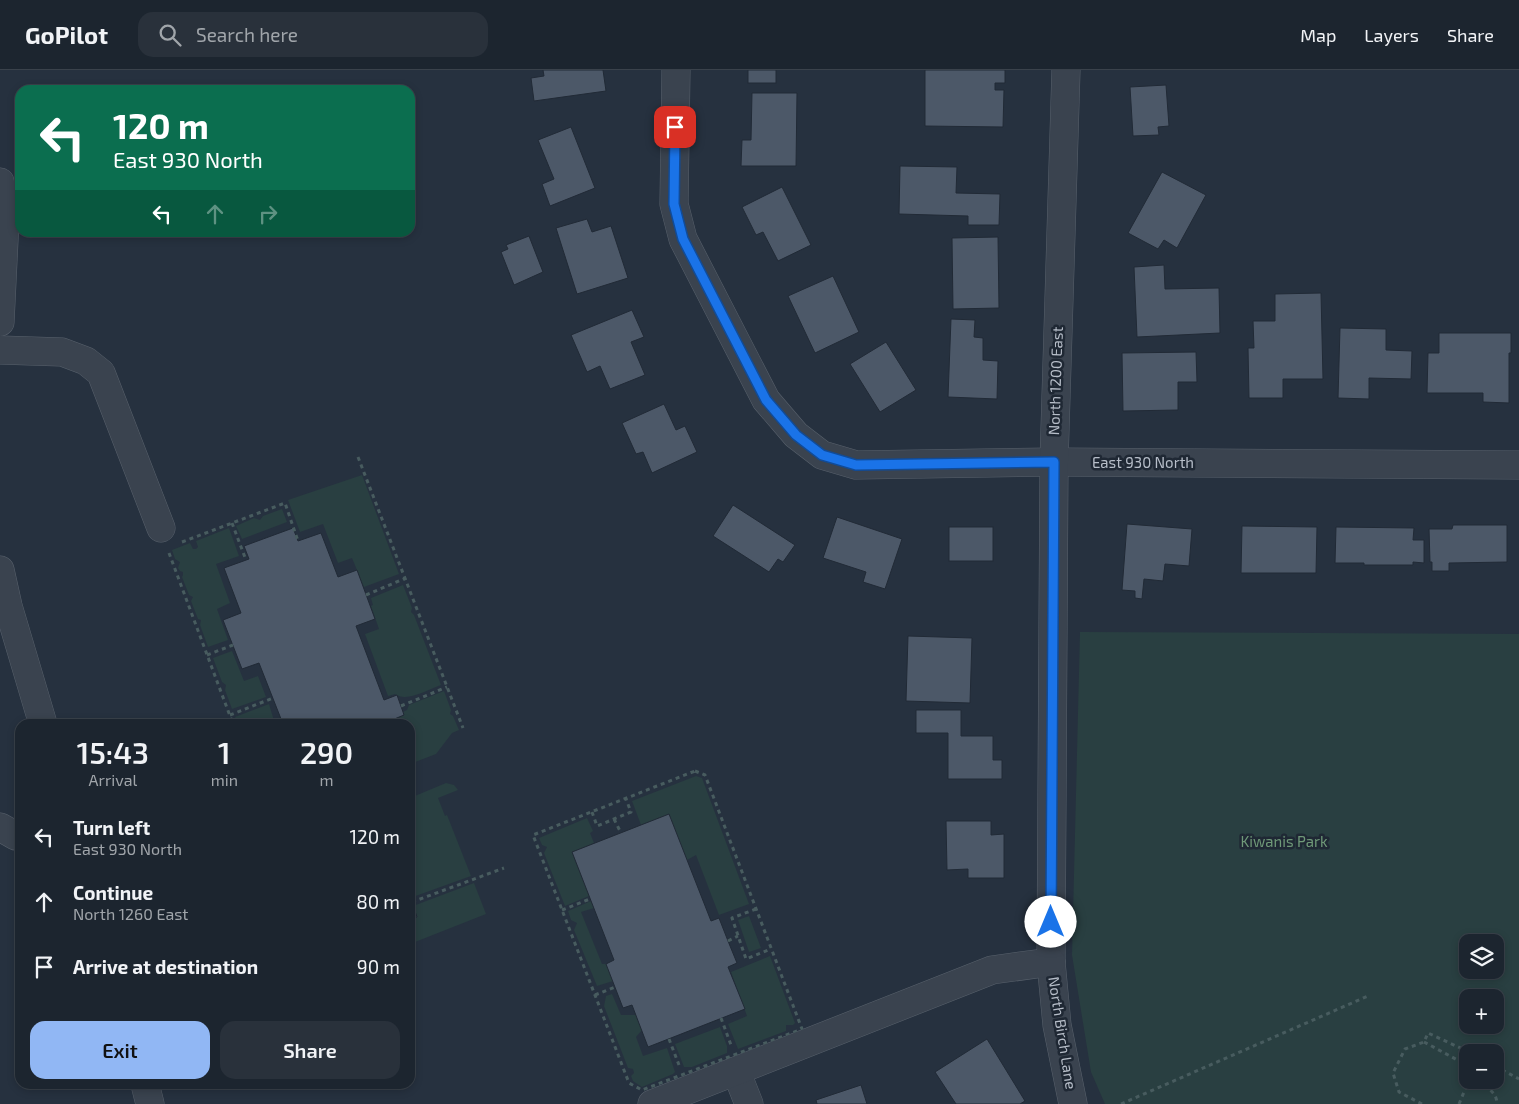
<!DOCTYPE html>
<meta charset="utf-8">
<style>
:root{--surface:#1c252f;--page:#29313b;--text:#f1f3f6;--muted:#a0a5aa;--line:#3a424b;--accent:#91b7f4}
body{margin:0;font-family:"Exo 2",sans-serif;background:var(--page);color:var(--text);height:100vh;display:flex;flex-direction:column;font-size:19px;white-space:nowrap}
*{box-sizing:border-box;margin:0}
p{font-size:16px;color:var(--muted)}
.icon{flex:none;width:28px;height:28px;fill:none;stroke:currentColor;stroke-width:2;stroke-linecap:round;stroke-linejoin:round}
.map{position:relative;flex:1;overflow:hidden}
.panel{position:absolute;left:15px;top:649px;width:400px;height:370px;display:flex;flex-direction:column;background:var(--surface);border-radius:15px;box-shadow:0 2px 8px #0003,0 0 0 1px var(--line)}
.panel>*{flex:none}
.hud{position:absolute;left:15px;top:15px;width:400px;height:152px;border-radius:15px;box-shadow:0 2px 8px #0003,0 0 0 1px var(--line);background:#0b6e4f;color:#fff;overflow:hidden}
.fabs{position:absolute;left:1459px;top:864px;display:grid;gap:10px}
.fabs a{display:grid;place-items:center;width:45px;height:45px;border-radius:10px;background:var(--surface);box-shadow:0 2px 8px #0003,0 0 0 1px var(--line);font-size:25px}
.pin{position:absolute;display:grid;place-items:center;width:42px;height:42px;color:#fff;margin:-21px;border-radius:10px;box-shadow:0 2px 8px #0006}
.me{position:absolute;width:55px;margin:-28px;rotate:0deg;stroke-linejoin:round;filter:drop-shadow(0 0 4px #0008)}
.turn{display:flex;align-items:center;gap:18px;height:105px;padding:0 15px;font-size:22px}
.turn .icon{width:65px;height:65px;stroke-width:2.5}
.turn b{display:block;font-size:35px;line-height:42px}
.lanes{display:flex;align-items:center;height:48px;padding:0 15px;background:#0003;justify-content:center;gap:25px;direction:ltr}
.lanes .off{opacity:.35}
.eta{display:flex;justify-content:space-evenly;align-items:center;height:85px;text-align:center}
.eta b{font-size:30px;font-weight:600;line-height:35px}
.button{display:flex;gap:10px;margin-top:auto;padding:10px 15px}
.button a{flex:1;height:58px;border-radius:15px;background:var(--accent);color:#111;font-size:20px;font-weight:600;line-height:58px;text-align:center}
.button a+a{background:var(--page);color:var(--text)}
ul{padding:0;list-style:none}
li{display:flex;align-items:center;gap:15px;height:65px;padding:0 15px}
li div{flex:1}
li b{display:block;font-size:19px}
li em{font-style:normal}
header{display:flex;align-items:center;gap:30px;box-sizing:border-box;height:70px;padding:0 25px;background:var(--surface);border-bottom:1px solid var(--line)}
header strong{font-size:24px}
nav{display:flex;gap:28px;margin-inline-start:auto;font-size:18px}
.search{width:350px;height:45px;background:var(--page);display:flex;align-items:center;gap:12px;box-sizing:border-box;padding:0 18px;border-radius:15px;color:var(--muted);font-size:19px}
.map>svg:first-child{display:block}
</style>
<header>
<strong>GoPilot</strong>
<div class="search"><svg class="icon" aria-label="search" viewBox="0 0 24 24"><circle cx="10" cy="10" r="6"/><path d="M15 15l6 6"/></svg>Search here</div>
<nav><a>Map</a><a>Layers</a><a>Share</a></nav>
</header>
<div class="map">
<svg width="1519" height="1034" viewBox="0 0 1519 1034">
<rect width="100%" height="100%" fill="#26313f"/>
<g fill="#293f41" fill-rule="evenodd">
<path d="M362 405 399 504 364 517 352 488 338 493 323 454 300 462 288 430Z"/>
<path d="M282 439 287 452 242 469 236 456 254 448 260 450 263 446Z"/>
<path d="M229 458 239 486 216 494 230 533 217 539 228 570 208 577 200 555 201 550 198 549 191 531 193 527 189 525 182 507 183 505V502L180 501 178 498 180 492 175 489 172 480 190 473 193 479H196L198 477 196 471Z"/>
<path d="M403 515 412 538 411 542 414 545 441 615C428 619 407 633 395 624L388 626 365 564 379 559 371 536 373 535 371 528Z"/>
<path d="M1080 562 1519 564V1034H1105L1091 1002 1072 885ZM1468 872H1495V900H1468ZM1468 928H1495V955H1468ZM1468 982H1495V1010H1468Z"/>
<path d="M232 581 244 611 258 606 266 627 232 639 225 620 226 615 222 612 213 588Z"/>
<path d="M444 621 451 640 450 644 453 646 459 660 452 663 436 684 410 694V654H399L397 648 404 645 403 642 407 640 409 635Z"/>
<path d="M269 634 275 654H237L235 647Z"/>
<path d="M696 706 702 708 749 834 719 845 696 785 687 790 669 744 641 755 632 731Z"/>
<path d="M446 713 454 715 458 720 438 728 445 746 447 745 471 806 410 828V728Z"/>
<path d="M587 748 593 761 590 763 594 773 572 782 589 826 565 836 544 783 547 777 542 775 539 768Z"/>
<path d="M474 813 486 844 410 874V849L417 846 413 836Z"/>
<path d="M591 831 594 838 581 842 602 894H606L613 911 597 916 574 860 577 853 571 850 568 841Z"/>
<path d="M749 846 761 878 749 882 738 850Z"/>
<path d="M770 886 795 953 793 955H786V961L738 979 728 954 747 946 731 902Z"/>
<path d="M612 924 621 945H636L642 960 636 967 643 986 667 978 675 1002 673 1004 642 1017 633 1011 631 1006 634 1003 633 999 628 998 604 936 606 926Z"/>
<path d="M720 957 727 976V983L692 997H684L675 974Z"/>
</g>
<g fill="#4c5868" stroke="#212a36">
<path d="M543 0H603L606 21 534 31 531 8 544 6Z"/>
<rect x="748" y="0" width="28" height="13"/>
<path d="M925 0H1005V13H995V20H1004L1003 57 925 56Z"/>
<path d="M1166 15 1169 56 1158 57 1159 65 1133 66 1130 17Z"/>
<path d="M752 23H797L796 96H741L742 70H751Z"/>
<path d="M571 57 595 118 550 136 542 114 554 109 538 70Z"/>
<path d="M900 96 957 97 956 123 1000 124 999 155H968V146L899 144Z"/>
<path d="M1162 102 1206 125 1177 178 1164 170 1158 179 1128 163Z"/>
<path d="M782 117 811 175 778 191 763 162 756 165 742 137Z"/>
<path d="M587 149 592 162 611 156 628 208 577 224 556 158Z"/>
<path d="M529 166 543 202 514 215 501 182 508 179 506 175Z"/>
<path d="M998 167 999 238 953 239 952 168Z"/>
<path d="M1164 195 1165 219 1219 218 1220 263 1137 267 1134 197Z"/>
<path d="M833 206 859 262 815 283 788 226Z"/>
<path d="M1321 223 1323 309H1283V328H1249L1248 278H1254L1253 251H1275V224Z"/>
<path d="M632 240 644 267 631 272 645 305 610 319 600 296 587 302 571 265Z"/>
<path d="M951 249 975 250 974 267 983 268V290L998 291 997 329 948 327Z"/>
<path d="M1340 258 1386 259V280L1412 281 1411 309 1369 308V329L1338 328Z"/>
<path d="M1439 263H1511V283H1509V333L1483 332V323H1427L1428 283H1439Z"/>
<path d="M886 272 916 320 880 342 850 294Z"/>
<path d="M1196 282 1197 312H1178V340L1123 341 1122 283Z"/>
<path d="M664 334 676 360 685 356 697 382 652 403 643 382 636 384 622 353Z"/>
<path d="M733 435 795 475 783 492 778 489 769 502 713 466Z"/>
<path d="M837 447 902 469 885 519 863 512 866 502 823 488Z"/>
<path d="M1127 454 1192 459 1189 496 1165 494 1163 511 1144 509 1142 529 1135 528V521L1122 520Z"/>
<path d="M1453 455H1507V492L1449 493V501H1432V492H1430L1429 459H1452Z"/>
<path d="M1242 456 1317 457 1316 503H1241Z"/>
<rect x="949" y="457" width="44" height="34"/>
<path d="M1336 457 1414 458 1413 470H1424V493L1413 492V495H1364V493H1335Z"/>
<path d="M293 458 298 471 321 463 338 507 357 500 375 549 356 556 384 630 397 625 403 642 404 645 392 650 394 654H283L259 593 242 599 223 550 241 543 224 498 249 489 244 476Z"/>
<path d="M908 566 972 568 970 633 906 631Z"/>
<path d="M916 640H961V666H993V690H1002V709H948V663H916Z"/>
<path d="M669 744 711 851 719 848 728 871 737 893 728 897 745 939 648 977 632 935 623 938 606 894 614 890 572 782Z"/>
<path d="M946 751H991V765L1004 764V808H968V799L947 800Z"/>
<path d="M410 828 417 847 410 849Z"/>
<path d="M987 969 1025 1031 1020 1034H956L935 1002Z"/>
<path d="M861 1015 867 1034H817L816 1030Z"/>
</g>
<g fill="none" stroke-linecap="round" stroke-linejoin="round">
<g stroke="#58616c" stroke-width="29">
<g id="minor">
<path d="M676 0 674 134 683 169 766 330 796 365 822 385 856 395 1054 392 1519 395"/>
<path d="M1066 0 1054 392 1051 892 1057 955 1073 1034"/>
<path d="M0 112 5 149 0 252"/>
<path d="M0 280 62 282 86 291 101 303 161 458"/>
<path d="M0 500 8 536 43 654"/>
<path d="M0 757 16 766H20"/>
<path d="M736 1001 749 1034"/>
<path d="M145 1014 150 1034"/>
<path d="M652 1034 992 900 1051 892"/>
</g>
</g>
<g stroke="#485c5f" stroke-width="3" stroke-dasharray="4 4" stroke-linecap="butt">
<path d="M358 387 463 658"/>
<path d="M232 453 246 490"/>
<path d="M182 472 285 433 298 471"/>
<path d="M169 483 233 654"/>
<path d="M366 525 406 508"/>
<path d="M207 585 233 575"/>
<path d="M401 636 447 617"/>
<path d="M230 645 273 628"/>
<path d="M695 701 705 705 802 959 642 1020 629 1013 533 765Z"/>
<path d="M592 742 597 756 631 742 626 729"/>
<path d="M614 749 621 763"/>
<path d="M412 832 504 798"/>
<path d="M756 839 732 848 746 889 771 879"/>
<path d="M562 840 590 829"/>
<path d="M728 871 738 866"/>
<path d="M595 925 615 917"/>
<path d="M721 948 731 975"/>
<path d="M669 969 679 995"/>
<path d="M1424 972 1463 993"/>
<path d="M1468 983 1463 993 1468 1005"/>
<path d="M1495 996 1519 1009"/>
<path d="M1469 1010C1481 1015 1497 1019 1497 1034"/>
<path d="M1121 1034 1368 926"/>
<path d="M1422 1034 1399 1022 1393 1003 1405 979 1424 972 1428 963 1469 982"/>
<path d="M1459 1034 1469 1010"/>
</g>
<use href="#minor" stroke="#3a434f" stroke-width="28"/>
</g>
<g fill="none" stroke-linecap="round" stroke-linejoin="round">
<g stroke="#114b97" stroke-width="12">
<path id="route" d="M675 57 674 134 683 169 766 330 796 365 822 385 856 395 1054 392 1051 852"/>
</g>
<use href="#route" stroke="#1a73e8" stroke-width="9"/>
</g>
<g text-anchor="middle" stroke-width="5" stroke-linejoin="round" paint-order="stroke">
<g font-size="15" fill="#b7bec9" stroke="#1f2834">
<text transform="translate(1056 311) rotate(-88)" y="5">North 1200 East</text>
<text x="1143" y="398">East 930 North</text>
<text transform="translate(1062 963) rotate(81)" y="5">North Birch Lane</text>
</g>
<g font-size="15" fill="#6f9978" stroke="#1f2834">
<text x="1284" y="777">Kiwanis Park</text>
</g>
</g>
</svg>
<div class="fabs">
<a><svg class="icon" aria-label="layers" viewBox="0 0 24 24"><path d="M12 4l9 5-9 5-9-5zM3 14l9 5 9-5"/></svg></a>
<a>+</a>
<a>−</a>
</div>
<div class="pin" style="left:675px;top:57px;background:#d93025"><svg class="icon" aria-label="arrive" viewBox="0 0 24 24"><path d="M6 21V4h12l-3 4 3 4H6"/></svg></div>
<svg class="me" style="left:1051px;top:852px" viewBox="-20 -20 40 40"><circle r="19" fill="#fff"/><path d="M0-13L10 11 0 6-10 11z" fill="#1a73e8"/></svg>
<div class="hud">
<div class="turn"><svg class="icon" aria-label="left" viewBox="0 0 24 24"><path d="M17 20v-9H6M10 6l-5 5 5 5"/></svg><div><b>120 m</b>East 930 North</div></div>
<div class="lanes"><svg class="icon" aria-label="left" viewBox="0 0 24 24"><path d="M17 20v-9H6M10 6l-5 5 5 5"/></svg><svg class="icon off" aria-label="ahead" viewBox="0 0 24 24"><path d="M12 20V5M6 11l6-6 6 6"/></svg><svg class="icon off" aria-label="right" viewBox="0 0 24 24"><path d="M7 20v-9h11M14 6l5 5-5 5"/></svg></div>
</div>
<section class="panel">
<div class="eta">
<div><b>15:43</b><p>Arrival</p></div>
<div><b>1</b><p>min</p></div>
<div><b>290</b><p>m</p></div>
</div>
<ul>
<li><svg class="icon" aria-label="left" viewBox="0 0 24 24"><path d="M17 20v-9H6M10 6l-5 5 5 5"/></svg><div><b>Turn left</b><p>East 930 North</p></div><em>120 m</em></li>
<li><svg class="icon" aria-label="ahead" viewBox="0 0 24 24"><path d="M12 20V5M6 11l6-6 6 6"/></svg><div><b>Continue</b><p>North 1260 East</p></div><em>80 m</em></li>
<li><svg class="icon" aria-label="arrive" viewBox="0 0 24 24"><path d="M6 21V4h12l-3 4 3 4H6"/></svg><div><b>Arrive at destination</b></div><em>90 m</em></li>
</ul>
<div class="button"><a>Exit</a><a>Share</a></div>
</section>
</div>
